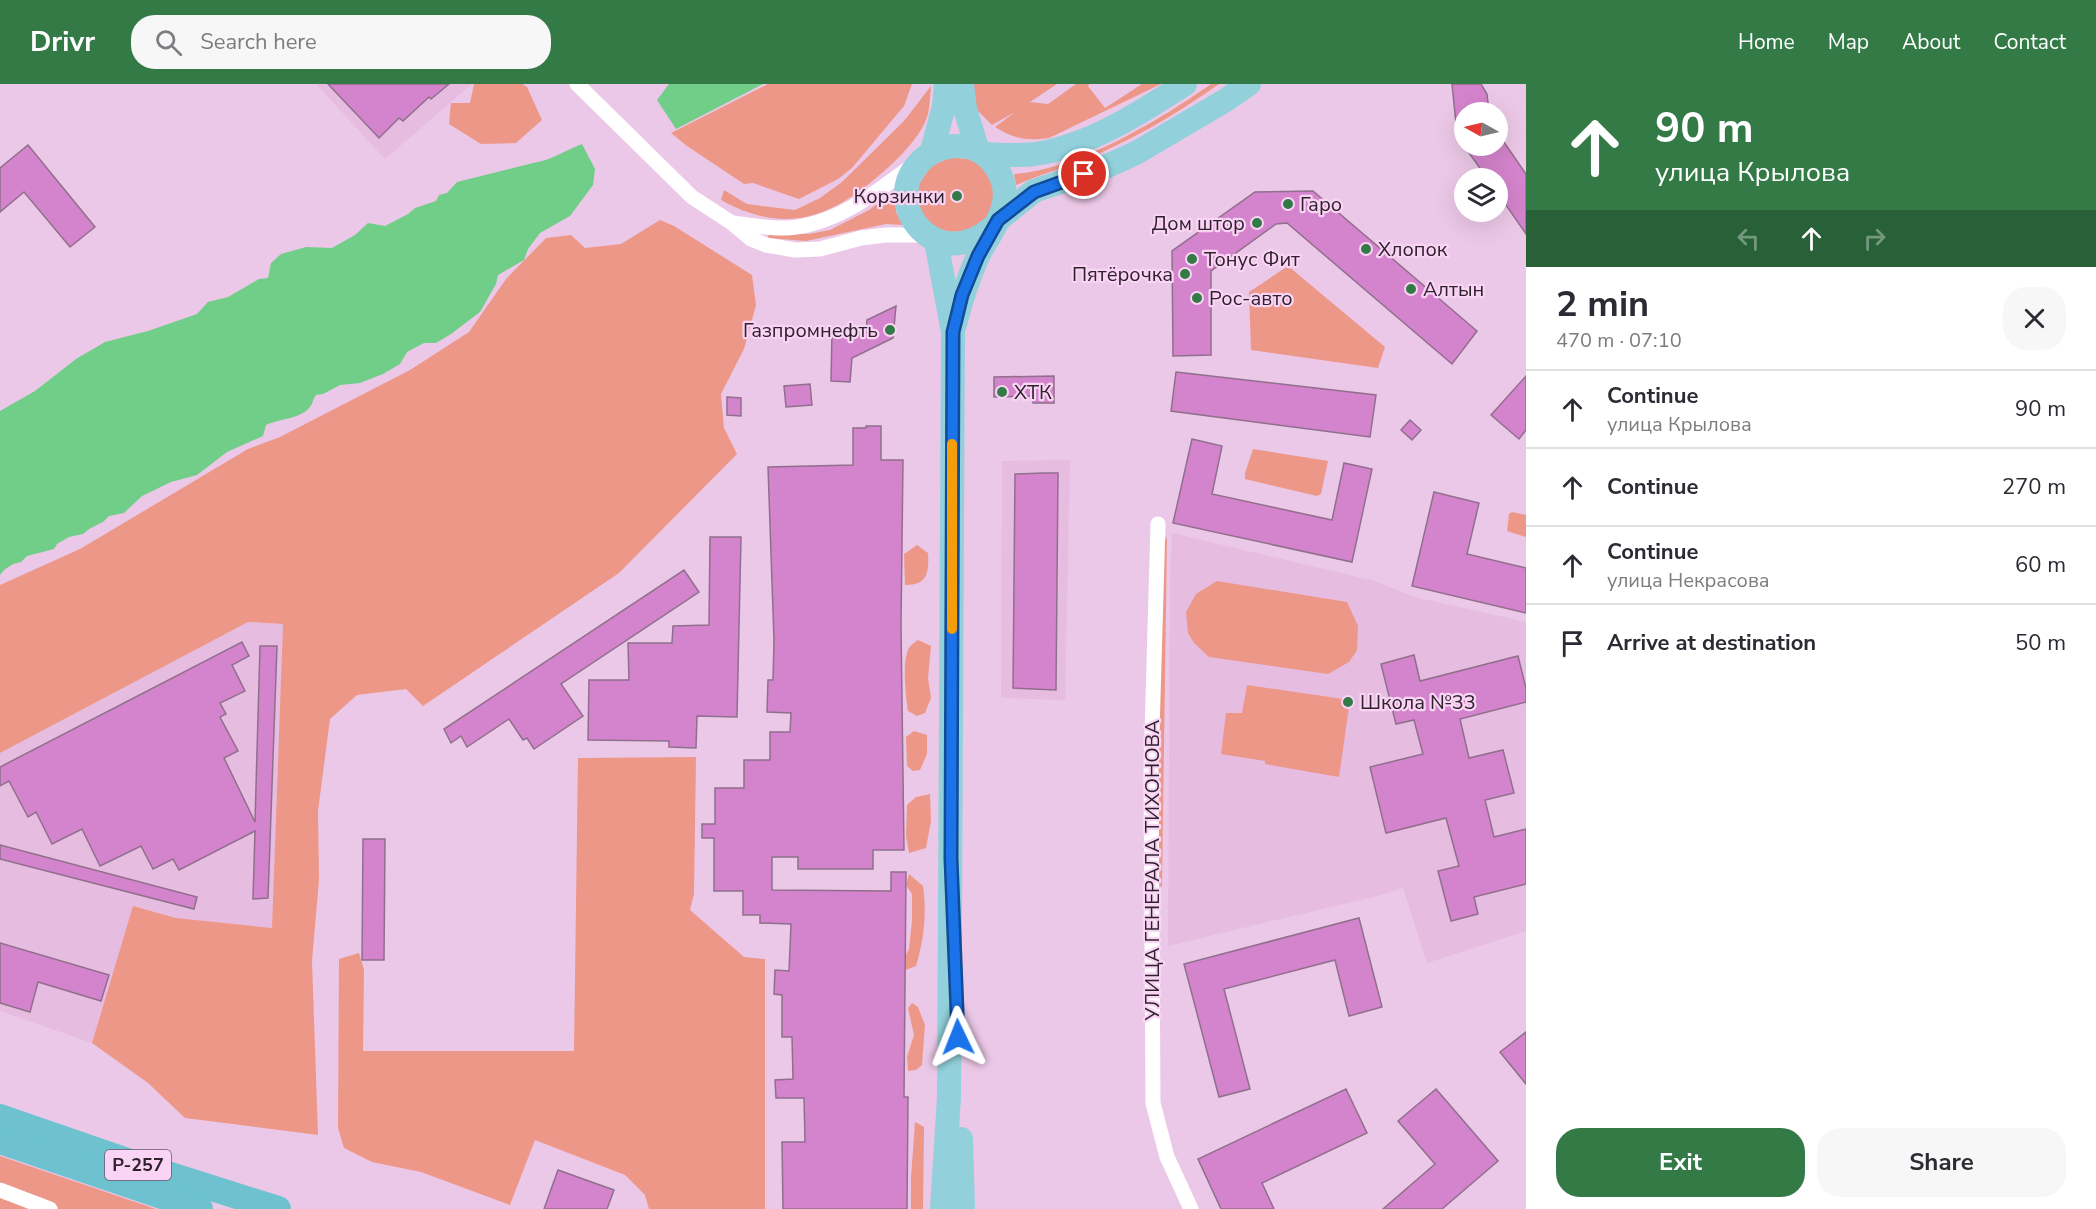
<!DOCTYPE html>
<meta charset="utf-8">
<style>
:root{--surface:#fff;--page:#f7f7f7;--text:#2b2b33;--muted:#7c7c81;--line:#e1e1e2;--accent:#337a47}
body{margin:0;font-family:"Nunito Sans",sans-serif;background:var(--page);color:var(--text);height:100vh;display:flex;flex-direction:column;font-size:22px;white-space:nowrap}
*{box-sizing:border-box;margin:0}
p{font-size:20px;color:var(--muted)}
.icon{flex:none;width:33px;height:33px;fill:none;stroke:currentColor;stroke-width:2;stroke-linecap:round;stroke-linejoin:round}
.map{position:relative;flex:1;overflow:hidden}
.drawer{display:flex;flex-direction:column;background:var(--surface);width:570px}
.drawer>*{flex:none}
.top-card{background:#337a47;color:#fff;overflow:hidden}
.needle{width:39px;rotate:278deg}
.fabs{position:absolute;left:1454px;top:18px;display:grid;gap:12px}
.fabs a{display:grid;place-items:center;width:54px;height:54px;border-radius:50%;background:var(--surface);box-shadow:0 6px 24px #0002;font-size:30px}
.pin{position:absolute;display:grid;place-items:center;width:51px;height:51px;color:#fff;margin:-26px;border:3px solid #fff;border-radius:50%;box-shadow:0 2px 6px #0007}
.me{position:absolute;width:66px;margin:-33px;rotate:358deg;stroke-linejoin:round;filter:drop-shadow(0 0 4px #0008)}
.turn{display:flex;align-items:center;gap:21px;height:126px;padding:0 30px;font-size:27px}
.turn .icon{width:78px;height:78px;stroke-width:2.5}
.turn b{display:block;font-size:42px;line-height:51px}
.lanes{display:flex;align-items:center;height:57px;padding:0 30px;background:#0003;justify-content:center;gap:30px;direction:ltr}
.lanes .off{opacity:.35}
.round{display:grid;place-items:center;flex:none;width:63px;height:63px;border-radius:24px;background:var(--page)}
.headline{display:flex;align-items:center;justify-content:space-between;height:102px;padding:0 30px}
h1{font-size:36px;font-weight:700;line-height:45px}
.primary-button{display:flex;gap:12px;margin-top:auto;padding:12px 30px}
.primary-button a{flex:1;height:69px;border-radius:24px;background:var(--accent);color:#fff;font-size:24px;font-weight:700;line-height:69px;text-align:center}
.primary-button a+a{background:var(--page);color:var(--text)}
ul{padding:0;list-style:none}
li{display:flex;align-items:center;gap:18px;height:78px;padding:0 30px;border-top:2px solid var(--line)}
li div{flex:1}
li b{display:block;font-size:22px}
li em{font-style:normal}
header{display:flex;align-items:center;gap:36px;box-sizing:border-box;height:84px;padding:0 30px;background:var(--accent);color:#fff}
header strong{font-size:28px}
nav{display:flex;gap:33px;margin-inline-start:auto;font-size:21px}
.search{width:420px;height:54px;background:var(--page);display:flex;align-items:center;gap:15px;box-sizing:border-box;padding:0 21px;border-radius:24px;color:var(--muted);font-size:22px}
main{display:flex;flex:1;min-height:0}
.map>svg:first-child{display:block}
</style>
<header>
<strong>Drivr</strong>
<div class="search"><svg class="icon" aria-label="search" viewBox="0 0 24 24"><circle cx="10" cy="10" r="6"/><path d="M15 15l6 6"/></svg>Search here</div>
<nav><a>Home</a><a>Map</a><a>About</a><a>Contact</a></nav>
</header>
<main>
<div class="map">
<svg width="1526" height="1125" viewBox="0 0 1526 1125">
<rect width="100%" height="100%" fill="#ebc8e7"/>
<g fill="#e6bce0">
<path d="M316 0H472L385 75Z"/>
<path d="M1070 376 1065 616 1001 614 1002 377Z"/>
<path d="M1172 449 1375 497 1414 513 1526 538V847L1427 879 1403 804 1377 812 1168 862 1170 494Z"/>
<path d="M248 538 283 540 272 844 176 834 133 822 92 959 0 927V669Z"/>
</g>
<g fill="#ed9788">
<path d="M474 0H522L527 3 542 36 516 59 481 60 449 40 451 19H470Z"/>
<path d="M768 0H912L904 22 852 84 838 95 799 115 753 99 744 100 687 62 671 49Z"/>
<path d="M969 0H1057L1030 18 1048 20 1076 0H1089L1088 2 1105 24 1142 0H1161L1049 54C1029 57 1013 55 995 43L1015 28 992 41 975 24Z"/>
<path d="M1211 0H1219C1178 29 1133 56 1086 75 1063 84 1039 91 1016 101L1014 90C1077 86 1160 36 1211 0Z"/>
<path d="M931 2C930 11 930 21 928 30 922 53 894 79 876 94 826 137 781 149 721 116L724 106 747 120 795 126 820 114 842 98 904 37Z"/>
<path d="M951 73 973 76 985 85 995 104 989 133 972 147 943 148 925 135 921 129 917 115 919 100 931 82Z"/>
<path d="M895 109 896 128 903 141 886 140 806 157 768 154 769 149 809 150 830 146 869 126 890 110Z"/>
<path d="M660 136 674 142 752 191 756 221 744 265 721 310 724 344 737 370 619 489 423 622 406 605 357 611 330 635 318 727 319 796 312 877 318 1051 185 1034 148 999 92 959 133 822 176 834 272 844 283 540 248 538 0 669V501L80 465 248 365 280 353 410 286 469 248 506 195 546 154 571 151 585 164 621 160Z"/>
<path d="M1288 182 1385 263 1378 284 1251 266 1249 208Z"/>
<path d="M1253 365 1328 377 1321 410 1317 412 1245 395V389Z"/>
<path d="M1512 428 1526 431V453L1507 447 1509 430Z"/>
<path d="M1167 453 1162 802 1159 803 1157 798 1160 464Z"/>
<path d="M917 461 928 469C929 488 928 501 905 501L904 470Z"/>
<path d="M1217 497 1347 518 1358 542 1357 566 1349 578 1328 590 1209 573 1194 559 1188 549 1186 528 1196 510Z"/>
<path d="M918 556 931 562 928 594 931 614 925 629 917 632 908 627C906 613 902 579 908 566 910 561 914 559 918 556Z"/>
<path d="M1247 601 1350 616 1339 693 1265 680V677L1221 670 1226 629H1242Z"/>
<path d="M914 647 927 651V670L920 686 913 687 907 682 906 653Z"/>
<path d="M696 673 694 810 690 826 744 873 765 875V1125H649L645 1111 625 1091 535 1056 510 1121 421 1088 372 1078 344 1064 338 1044 339 875 359 869 364 886 363 967H574L578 674Z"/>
<path d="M930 710 931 737 926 764 909 769 906 752 907 721 916 713Z"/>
<path d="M909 790 923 802C927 829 924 856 916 882L903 887V876L909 865 912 837V810L906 801Z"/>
<path d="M912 919 918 923 925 941 922 981 916 986 908 987 907 973 914 951 908 924Z"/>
<path d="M915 1038 924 1043 923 1125H911V1094Z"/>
<path d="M0 1072 156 1125H0Z"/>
</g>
<g fill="#70ce88">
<path d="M669 0H763L676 45 657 16Z"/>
<path d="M582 60 595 85 593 101 570 132 540 149 528 165 524 176 498 191 496 200 480 228 451 250 436 259H424L407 268 400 280 383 290 360 299 340 301 323 310 316 311C313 315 313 319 310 323 301 335 278 335 266 341L263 352 227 368 197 391 171 398 142 412 124 429 109 432 103 438 89 445 83 450 69 453 57 460 54 465 27 472 21 478 13 480 4 486 0 491V327L35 307 76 275 105 258 148 247 197 230 208 218 228 213 259 195 268 194 271 179 281 170 306 163 332 164 355 151 368 139 385 142 408 130 415 124 436 117 439 111 447 109 457 98 533 79C550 77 566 66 582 60Z"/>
</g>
<g fill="#d484cc" stroke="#906f8c" stroke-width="1.5">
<path d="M328 0H449L431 15 429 13 403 37 399 34 379 54Z"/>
<path d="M1452 0H1481L1487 10 1489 28H1464V49H1457Z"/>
<path d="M1497 48 1526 90V150L1497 108V94H1487L1464 62H1497Z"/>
<path d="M28 61 95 143 70 163 24 108 0 128V84Z"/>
<path d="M1313 107 1477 247 1452 280 1287 139 1276 140 1211 187V271L1173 272 1172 167 1255 108Z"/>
<path d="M896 222 893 254 852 274 850 298 831 297 832 247 866 249 867 236Z"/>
<path d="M1176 288 1376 311 1370 353 1171 327Z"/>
<path d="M1054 292V319H1033V312L994 313V293Z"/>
<path d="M1526 292V346L1519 355 1491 331Z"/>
<path d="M810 300 812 321 786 323 784 302Z"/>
<path d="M727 313 741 314V332L727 331Z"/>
<path d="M1410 336 1421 346 1412 356 1401 346Z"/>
<path d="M866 342H881V376H903L901 541 904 766H873V785H798V773H772V806L891 807V788H906L904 1013H908L907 1125H783L782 1058H805L804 1014H776L775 996 793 995 792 953H782V911L774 910 775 886 789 887 791 840 760 839V831H743V807H714V754H702V740H715V704H744V676H770V648H790L791 629 767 628 768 596H773L774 556 768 383 853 381V344H866Z"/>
<path d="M1192 355 1222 362 1212 410 1332 436 1344 379 1372 385 1352 478 1173 439Z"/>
<path d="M1044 389H1058L1056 606 1013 604 1015 390Z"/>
<path d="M1434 408 1479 419 1467 470 1526 484V529L1412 502Z"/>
<path d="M710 453H741L737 633 697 632 696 664 669 663V657L588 656 589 596H629L628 559H672L673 542 709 541Z"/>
<path d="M684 486 699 508 561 600 583 632 534 665 527 654 523 656 509 635 467 663 461 652 451 659 444 645Z"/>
<path d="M242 558 249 572 232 581 245 607 220 619 226 630 220 633 238 667 224 674 255 738 260 562H277L268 814 253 815 255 747 179 786 173 775 153 785 141 762 100 782 82 745 52 760 36 728 28 733 9 697 0 702V683Z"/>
<path d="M1414 571 1420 597 1518 572 1526 604V618L1460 635 1469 674 1503 666 1514 709 1485 716 1494 753 1526 745V800L1474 813 1478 830 1451 837 1438 787 1459 782 1446 734 1386 749 1370 683 1423 670 1414 636 1396 640 1381 580Z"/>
<path d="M363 755H385L384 876H362Z"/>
<path d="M0 761 197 813 194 825 0 775Z"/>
<path d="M1359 834 1382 923 1349 932 1335 876 1224 905 1250 1005 1219 1013 1184 880Z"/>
<path d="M0 859 109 891 101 917 38 898 30 928 0 919Z"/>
<path d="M1526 948V1000L1500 968Z"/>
<path d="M1346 1005 1367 1049 1262 1099 1274 1125H1221L1198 1075Z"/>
<path d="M1436 1005 1498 1077 1442 1125H1383L1435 1080 1398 1037Z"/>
<path d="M558 1086 614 1106 607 1125H544Z"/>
</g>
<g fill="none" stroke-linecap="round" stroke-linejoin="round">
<g stroke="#fff" stroke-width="15">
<path d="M577 0 692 113 732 139 751 155 766 161 795 166 820 165 861 154 886 151H927"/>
<path d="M732 139C750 141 769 145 787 144 836 141 875 109 913 81"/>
<path d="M1158 440 1151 684 1153 1019 1167 1073 1191 1125"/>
<path d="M0 1106 50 1125"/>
</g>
<g stroke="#92d1dc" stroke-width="24">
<path d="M962 0 965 25 978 67"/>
<path d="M932 67 944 22 946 0"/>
<path d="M984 70C1001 71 1018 72 1035 70 1089 62 1140 29 1185 0"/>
<path d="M998 136 1034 107 1105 83 1136 69 1226 16 1249 0"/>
<path d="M936 157 953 248 949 1013 942 1125"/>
<path d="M955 240C961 217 968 194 978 172 986 156 999 140 1003 123 1011 95 989 62 959 62 943 62 930 67 919 79 880 120 936 192 993 143"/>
<path d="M961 1055 963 1125"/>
</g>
<g stroke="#6ec2d0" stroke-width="26">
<path d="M0 1033 139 1081 278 1125"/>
<path d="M0 1057 200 1125"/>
</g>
</g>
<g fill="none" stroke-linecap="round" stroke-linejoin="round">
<g stroke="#114b97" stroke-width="15">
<path id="route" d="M958 953 951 775 953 248 962 211 978 172 998 136 1034 108 1084 90"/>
</g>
<use href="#route" stroke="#1a73e8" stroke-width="10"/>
<path stroke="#f59e0b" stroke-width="10" d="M952 545V360"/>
</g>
<g fill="#337a47" stroke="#f9d4f4" stroke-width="2">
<circle cx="957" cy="112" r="6"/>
<circle cx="1288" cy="120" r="6"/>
<circle cx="1257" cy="139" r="6"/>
<circle cx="1366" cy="165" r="6"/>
<circle cx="1192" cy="175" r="6"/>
<circle cx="1185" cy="190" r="6"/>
<circle cx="1411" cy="205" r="6"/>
<circle cx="1197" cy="214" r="6"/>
<circle cx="890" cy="246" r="6"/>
<circle cx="1002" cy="308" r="6"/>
<circle cx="1348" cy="618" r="6"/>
</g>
<g text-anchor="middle" stroke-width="4.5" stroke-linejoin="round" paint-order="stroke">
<rect fill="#f9d4f4" stroke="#6c5769" stroke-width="1.5" x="105" y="1066" width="66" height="30" rx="4.5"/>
<g font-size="18" font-weight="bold" fill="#2f222d">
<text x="138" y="1087">Р-257</text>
</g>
<g font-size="20" fill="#2f222d" stroke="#f9d4f4" text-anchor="start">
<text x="945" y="119" text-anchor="end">Корзинки</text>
<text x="1300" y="127">Гаро</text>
<text x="1245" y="146" text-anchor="end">Дом штор</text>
<text x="1378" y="172">Хлопок</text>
<text x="1204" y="182">Тонус Фит</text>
<text x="1173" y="197" text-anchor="end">Пятёрочка</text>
<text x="1423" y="212">Алтын</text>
<text x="1209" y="221">Рос-авто</text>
<text x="878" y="253" text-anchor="end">Газпромнефть</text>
<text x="1014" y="315">ХТК</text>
<text x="1360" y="625">Школа №33</text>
</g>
<g font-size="20" fill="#2f222d" stroke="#f9d4f4">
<text transform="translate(1152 786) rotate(-90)" y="7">УЛИЦА ГЕНЕРАЛА ТИХОНОВА</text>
</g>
</g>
</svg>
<div class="fabs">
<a><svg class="needle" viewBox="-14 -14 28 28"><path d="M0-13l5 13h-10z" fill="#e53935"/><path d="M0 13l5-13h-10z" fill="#7c7c81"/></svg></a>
<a><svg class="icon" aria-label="layers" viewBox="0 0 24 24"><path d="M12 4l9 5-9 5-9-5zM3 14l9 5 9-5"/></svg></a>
</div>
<div class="pin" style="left:1084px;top:90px;background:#d93025"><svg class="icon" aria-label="arrive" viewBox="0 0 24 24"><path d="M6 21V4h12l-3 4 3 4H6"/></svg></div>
<svg class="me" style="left:958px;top:953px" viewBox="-20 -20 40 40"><path d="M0-17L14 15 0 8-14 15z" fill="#1a73e8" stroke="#fff" stroke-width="4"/></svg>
</div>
<section class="drawer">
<div class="top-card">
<div class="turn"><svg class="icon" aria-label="ahead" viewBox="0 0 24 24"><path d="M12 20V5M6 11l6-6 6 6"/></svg><div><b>90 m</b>улица Крылова</div></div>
<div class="lanes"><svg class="icon off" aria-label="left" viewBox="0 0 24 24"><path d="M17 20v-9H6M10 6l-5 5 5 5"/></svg><svg class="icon" aria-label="ahead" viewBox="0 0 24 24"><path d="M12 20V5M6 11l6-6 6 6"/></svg><svg class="icon off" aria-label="right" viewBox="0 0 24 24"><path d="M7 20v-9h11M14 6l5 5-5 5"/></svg></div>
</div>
<div class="headline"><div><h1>2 min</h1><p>470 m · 07:10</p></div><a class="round"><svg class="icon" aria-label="close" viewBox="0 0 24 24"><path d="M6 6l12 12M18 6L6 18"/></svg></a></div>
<ul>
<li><svg class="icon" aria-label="ahead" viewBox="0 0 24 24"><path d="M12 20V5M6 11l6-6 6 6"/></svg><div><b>Continue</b><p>улица Крылова</p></div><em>90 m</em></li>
<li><svg class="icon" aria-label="ahead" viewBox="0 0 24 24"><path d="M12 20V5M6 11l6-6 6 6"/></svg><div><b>Continue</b></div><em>270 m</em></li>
<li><svg class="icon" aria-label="ahead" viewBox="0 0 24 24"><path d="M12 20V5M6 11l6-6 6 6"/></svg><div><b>Continue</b><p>улица Некрасова</p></div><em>60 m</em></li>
<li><svg class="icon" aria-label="arrive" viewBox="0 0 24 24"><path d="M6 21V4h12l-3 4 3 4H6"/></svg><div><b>Arrive at destination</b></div><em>50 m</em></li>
</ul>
<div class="primary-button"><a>Exit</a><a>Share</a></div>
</section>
</main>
